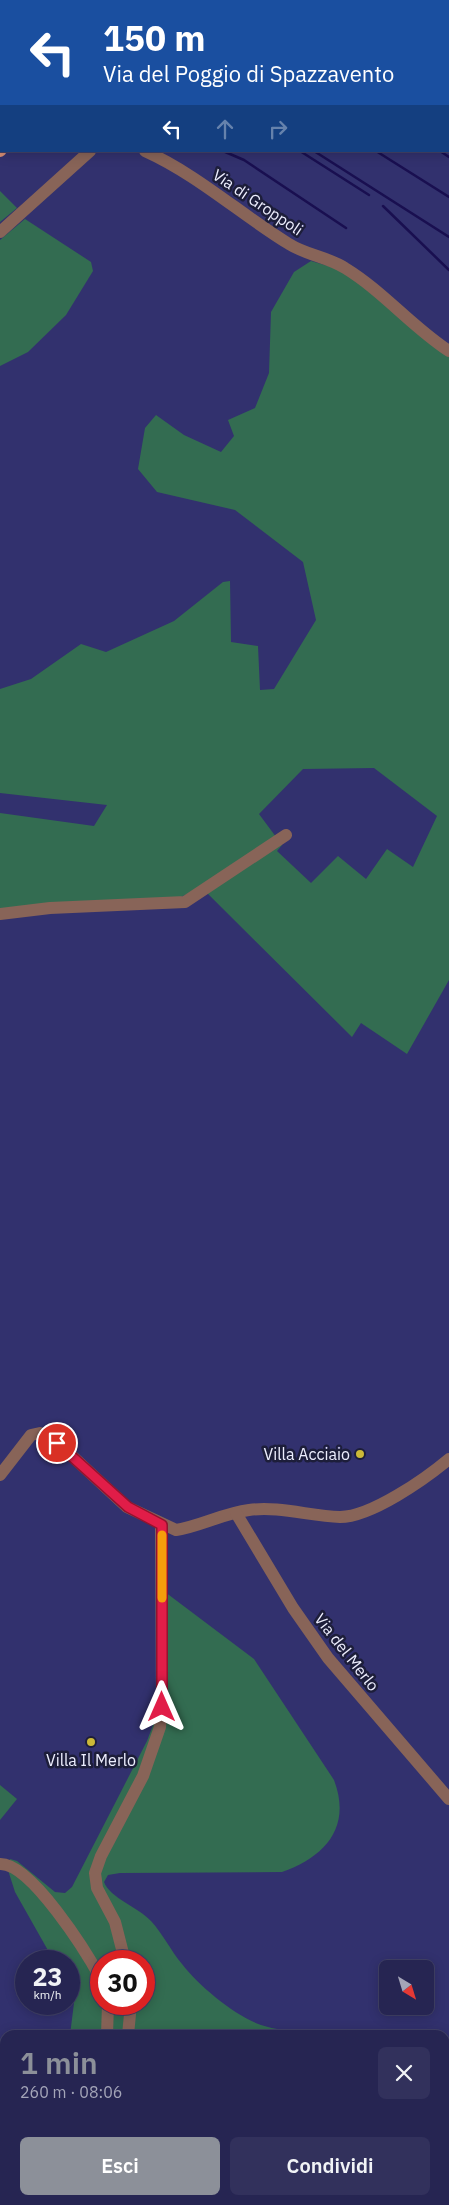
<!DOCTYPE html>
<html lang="it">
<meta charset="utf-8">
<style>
:root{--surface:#262552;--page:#32315c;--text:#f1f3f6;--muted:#a4a5b8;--line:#424269;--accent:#8c9099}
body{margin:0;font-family:"IBM Plex Sans",sans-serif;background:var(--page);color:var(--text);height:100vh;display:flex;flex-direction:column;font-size:19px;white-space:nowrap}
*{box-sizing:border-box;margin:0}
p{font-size:16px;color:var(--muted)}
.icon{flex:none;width:28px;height:28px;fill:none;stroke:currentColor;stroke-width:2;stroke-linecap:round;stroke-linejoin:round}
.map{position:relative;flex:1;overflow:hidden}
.panel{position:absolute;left:0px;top:2030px;width:450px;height:175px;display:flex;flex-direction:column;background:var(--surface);border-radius:15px 15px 0 0;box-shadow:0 2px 12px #0003,0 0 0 1px var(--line)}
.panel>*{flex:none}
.hud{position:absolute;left:0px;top:0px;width:450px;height:152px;box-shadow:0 2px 12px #0003,0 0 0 1px var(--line);background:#1a4fa0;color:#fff;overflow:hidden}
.needle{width:32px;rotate:142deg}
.tools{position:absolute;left:379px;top:1960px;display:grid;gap:10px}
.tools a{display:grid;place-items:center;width:55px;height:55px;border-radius:8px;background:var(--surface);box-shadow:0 2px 12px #0003,0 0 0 1px var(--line);font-size:25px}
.speed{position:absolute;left:15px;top:1950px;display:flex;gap:10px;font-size:25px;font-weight:700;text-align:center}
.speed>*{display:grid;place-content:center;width:65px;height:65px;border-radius:50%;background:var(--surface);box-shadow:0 2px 12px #0003,0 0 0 1px var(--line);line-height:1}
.speed small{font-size:12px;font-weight:400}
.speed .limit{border:8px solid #d22;background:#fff;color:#111}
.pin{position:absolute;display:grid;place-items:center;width:42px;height:42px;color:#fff;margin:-21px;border:2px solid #fff;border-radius:50%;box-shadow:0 1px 5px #0007}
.me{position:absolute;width:55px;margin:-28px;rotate:0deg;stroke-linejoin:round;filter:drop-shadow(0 0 4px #0008)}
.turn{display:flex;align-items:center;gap:18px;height:105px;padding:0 20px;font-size:22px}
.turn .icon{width:65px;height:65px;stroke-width:2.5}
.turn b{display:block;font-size:35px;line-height:42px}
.lanes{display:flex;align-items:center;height:48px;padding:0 20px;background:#0003;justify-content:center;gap:25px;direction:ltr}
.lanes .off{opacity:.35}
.round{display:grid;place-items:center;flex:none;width:52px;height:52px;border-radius:8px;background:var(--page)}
.overview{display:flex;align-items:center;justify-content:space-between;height:85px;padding:0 20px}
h1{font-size:30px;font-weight:600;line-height:38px;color:var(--accent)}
.primary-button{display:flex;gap:10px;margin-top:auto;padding:10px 20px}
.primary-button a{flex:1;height:58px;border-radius:8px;background:var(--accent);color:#fff;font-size:20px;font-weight:600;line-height:58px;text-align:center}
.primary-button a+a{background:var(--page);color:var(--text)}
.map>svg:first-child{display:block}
</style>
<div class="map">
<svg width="449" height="2205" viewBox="0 0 449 2205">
<rect width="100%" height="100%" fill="#32316e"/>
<g fill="#336c51" fill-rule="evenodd">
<path d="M0 191 17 208 0 222Z"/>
<path d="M25 219 91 262 93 271 66 315 28 352 0 366V240Z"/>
<path d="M311 261 342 270 449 357V980L407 1054 361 1023 352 1037 201 887 179 898 0 910V813L94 826 107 805 0 793V689L31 679 81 644 106 652 174 621 223 582 230 581 231 642 258 646 260 690 274 689 316 620 303 562 235 510 157 492 138 469 145 428 156 415 184 435 221 452 234 436 228 420 255 408 269 373 271 312 294 272ZM374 768 437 816 413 867 387 849 366 879 338 856 311 883 277 851 282 845 259 814 303 769Z"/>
<path d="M165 1592 254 1659 334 1780C352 1827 325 1857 282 1872L120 1873 108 1875 104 1882C110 1898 138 1907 151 1921 163 1934 171 1951 182 1964 199 1986 235 2016 261 2025 276 2030 294 2031 310 2035H70L74 2003 69 1985V1961H54L15 1892 7 1867 10 1859 17 1861 55 1892 65 1893 72 1887 147 1741 164 1696ZM101 1961H144V2004H101Z"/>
<path d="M0 1785 17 1799 0 1820Z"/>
<path d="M60 2200H259L258 2205H100Z"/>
</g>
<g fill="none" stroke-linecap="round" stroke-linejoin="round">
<g stroke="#190f50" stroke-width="2.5">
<path d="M105 1 106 0"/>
<path d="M0 130 1 129"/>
<path d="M223 151 244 160 346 228"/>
<path d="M300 151 369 195"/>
<path d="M314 151 449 237"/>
<path d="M376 151 449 197"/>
<path d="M440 151 449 157"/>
<path d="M383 206 449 270"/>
</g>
<g stroke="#886458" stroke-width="12">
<path d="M91 1 92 0"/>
<path d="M145 151C198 175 240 214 289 244 306 255 328 257 345 268 384 292 411 326 449 351"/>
<path d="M0 232 90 151"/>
<path d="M0 914 50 908 185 902 286 835"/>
<path d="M0 1475 31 1435 40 1433 72 1456 127 1507 176 1530C201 1526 224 1513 249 1510 279 1506 310 1516 340 1517 371 1517 425 1479 449 1459"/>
<path d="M236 1513 293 1608 328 1658 449 1799"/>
<path d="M0 1864C31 1863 87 1953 101 1979"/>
<path d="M125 1961 115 1922 97 1888 95 1873 101 1856 143 1776 160 1727 162 1707 161 1525"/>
<path d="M107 2035 108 2004"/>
<path d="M128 2035 131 2004"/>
<path d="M445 2143 449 2136"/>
<path d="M0 2147 5 2153"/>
<path d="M45 2200 55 2205"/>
<path d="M92 2205V2200"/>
<path d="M413 2205 415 2200"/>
</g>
<g stroke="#d28b72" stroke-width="12">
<path d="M169 1 170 0"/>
<path d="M0 151 1 150"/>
</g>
</g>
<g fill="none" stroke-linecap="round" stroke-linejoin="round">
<g stroke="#92132f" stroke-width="12">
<path id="route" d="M57 1443 128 1507 162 1525V1707"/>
</g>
<use href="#route" stroke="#e11d48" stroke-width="9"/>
<path stroke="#f59e0b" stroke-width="9" d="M162 1535V1598"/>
</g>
<g fill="#ccb938" stroke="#1d1e3a" stroke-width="2">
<circle cx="360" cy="1454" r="5"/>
<circle cx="91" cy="1742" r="5"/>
</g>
<g text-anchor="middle" stroke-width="5" stroke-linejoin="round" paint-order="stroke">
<g font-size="16" fill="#edeefe" stroke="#1d1e3a">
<text transform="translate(258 202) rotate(34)" y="6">Via di Groppoli</text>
<text transform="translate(347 1652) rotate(52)" y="6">Via del Merlo</text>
</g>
<g font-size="16" fill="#edeefe" stroke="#1d1e3a" text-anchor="end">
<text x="350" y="1460">Villa Acciaio</text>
<text x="91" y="1766" text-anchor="middle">Villa Il Merlo</text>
</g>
</g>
</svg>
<div class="tools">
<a><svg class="needle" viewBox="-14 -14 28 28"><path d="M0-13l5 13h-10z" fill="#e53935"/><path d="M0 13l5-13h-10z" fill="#a4a5b8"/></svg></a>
</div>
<div class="speed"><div>23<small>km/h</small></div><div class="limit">30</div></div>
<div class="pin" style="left:57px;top:1443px;background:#d93025"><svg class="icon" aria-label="arrive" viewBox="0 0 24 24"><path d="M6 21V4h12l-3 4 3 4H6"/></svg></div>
<svg class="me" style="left:162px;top:1707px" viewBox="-20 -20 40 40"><path d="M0-17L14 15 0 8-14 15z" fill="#e11d48" stroke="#fff" stroke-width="4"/></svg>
<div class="hud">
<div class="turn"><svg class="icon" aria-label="left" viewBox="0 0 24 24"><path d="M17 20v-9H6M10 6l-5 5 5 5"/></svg><div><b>150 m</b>Via del Poggio di Spazzavento</div></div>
<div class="lanes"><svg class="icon" aria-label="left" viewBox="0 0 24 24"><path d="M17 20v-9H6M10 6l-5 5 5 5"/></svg><svg class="icon off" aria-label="ahead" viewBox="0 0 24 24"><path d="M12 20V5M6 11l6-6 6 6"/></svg><svg class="icon off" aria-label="right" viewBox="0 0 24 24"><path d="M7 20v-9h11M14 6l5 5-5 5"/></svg></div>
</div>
<section class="panel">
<div class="overview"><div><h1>1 min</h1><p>260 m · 08:06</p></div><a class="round"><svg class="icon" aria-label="close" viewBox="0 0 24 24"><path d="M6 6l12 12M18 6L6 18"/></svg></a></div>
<div class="primary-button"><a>Esci</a><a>Condividi</a></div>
</section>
</div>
